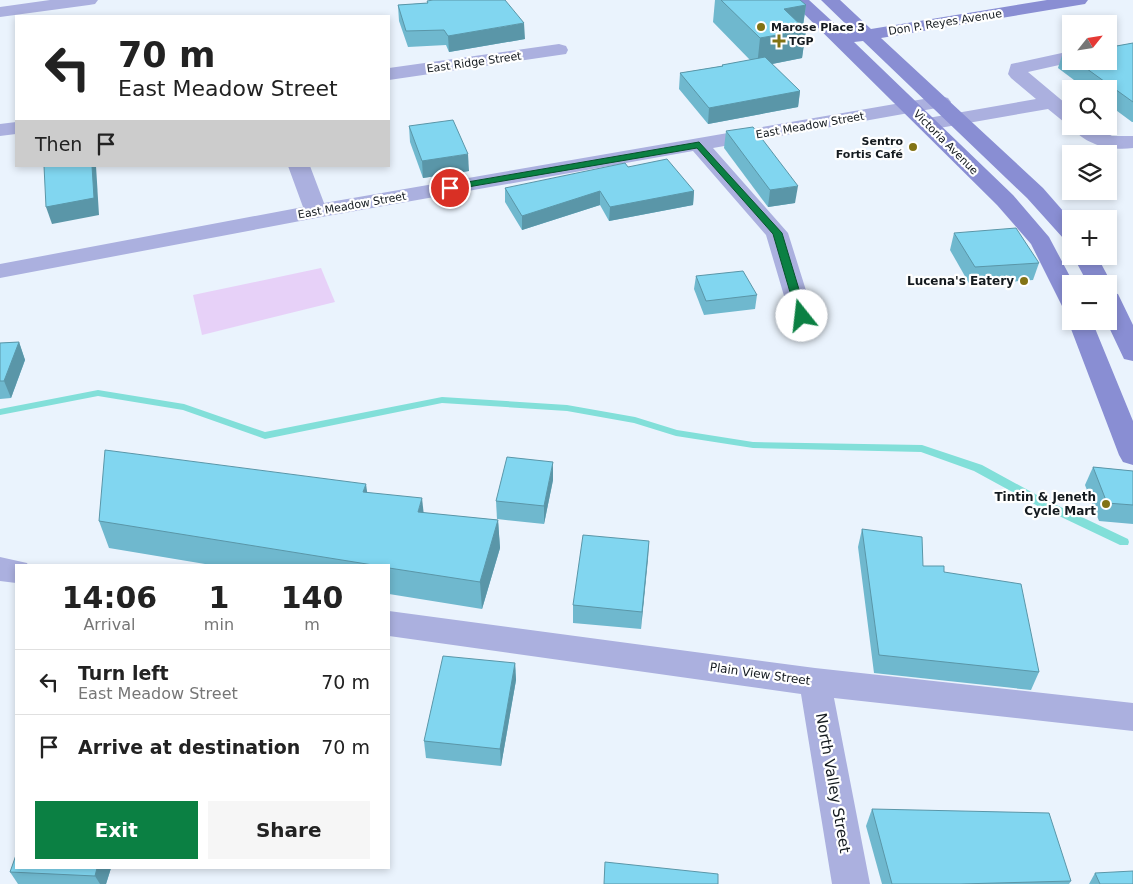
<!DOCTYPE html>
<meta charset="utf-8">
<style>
:root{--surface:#fff;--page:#f6f6f6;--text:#222;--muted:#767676;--line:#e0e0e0;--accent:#0b8043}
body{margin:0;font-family:"DejaVu Sans",sans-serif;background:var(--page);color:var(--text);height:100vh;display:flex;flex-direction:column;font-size:19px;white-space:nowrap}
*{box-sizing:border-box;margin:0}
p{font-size:16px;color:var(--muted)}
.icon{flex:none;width:28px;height:28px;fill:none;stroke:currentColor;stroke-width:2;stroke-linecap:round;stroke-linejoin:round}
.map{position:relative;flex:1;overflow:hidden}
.panel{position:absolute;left:15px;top:564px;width:375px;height:305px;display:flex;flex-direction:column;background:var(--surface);border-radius:0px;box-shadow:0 2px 8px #0003}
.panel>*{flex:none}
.banner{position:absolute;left:15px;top:15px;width:375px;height:152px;border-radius:0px;box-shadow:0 2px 8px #0003;background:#fff;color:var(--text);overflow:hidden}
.needle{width:32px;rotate:60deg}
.tools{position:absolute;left:1062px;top:15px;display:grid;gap:10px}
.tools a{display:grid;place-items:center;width:55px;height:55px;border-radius:0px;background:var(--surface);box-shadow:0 2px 8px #0003;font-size:25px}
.pin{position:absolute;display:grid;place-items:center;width:42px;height:42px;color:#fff;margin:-21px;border:2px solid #fff;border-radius:50%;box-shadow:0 1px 5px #0007}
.me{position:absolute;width:55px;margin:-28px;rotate:344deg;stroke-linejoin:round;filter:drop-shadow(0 0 4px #0008)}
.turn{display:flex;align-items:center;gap:18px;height:105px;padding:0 20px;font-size:22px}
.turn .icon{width:65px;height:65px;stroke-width:2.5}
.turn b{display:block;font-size:35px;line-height:42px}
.then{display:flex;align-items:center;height:48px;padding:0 20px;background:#0003;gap:10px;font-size:19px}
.eta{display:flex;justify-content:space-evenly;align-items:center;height:85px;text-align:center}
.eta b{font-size:30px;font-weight:700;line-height:35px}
.primary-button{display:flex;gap:10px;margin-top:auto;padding:10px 20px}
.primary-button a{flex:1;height:58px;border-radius:0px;background:var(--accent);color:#fff;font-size:20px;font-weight:700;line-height:58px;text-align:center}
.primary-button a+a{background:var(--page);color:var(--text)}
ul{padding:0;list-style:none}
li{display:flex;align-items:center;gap:15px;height:65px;padding:0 20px;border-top:1px solid var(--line)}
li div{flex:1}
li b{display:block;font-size:19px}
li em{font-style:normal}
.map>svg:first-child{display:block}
</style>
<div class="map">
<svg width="1133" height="884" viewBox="0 0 1133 884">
<rect width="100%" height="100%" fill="#eaf3fd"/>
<path fill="#e7d1f8" d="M321 268 335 302 202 335 193 295Z"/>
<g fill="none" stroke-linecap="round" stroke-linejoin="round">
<path fill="#82dfd9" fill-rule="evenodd" d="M98 390 184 404 265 432 442 397 567 405 635 417 677 430 753 442 922 445 982 465 1046 500 1128 539 1129 542 1128 545H1120L1038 506 974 471 921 452 753 448 676 436 634 423 567 411 442 403 265 439 183 410 98 396 0 415V409Z"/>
<g fill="#abb0df" fill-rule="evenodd">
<path d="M50 0H98L95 4 89 5 0 17V7Z"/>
<path d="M559 44 566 46 568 50 566 54 389 80V68Z"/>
<path d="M1071 51V61H1077L1028 72 1071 108V124L1064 122 1048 109 928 130 921 128 918 124 921 120 928 118 1036 99 1011 78 1008 74 1011 64Z"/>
<path d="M941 96 948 98 951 102 948 106 713 148 788 233 814 316 811 321 802 324 793 321 790 316 766 235 693 151 316 218 0 278V264L303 207 288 166H310L324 203Z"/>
<path d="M16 122V134L0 136V124Z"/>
<path d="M1071 126H1094L1112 136H1133V148C1111 151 1084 145 1071 126Z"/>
<path d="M0 557 27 563 28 565H16V583L0 581Z"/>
<path d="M389 611 815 668 1133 703V731L834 698 870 884H832L801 694 389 636Z"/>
</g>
<g fill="#898ed3" fill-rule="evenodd">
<path d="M790 0H809L846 34 853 31 821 0H840L871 29 1047 0H1088L1085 4 881 38 1043 188 1071 220V240L1063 238 1027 198 863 41 854 42 1013 195 1049 237 1074 284H1071V308L1062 306 1031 244 997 205Z"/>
<path d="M1073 256H1097L1112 284 1109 289V284H1088Z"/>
<path d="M1109 292 1118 294 1133 325V361L1124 359 1106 321H1109Z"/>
<path d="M1071 316V321H1092L1133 421V465L1123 462 1119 455 1068 321Z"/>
</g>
</g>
<g fill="#6fb8ce">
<path d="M715 0H800L806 5 803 27 806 30 802 58 772 64 800 91 798 107 708 124 679 89 680 73 722 66V65L750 60 713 22Z"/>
<path d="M427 1 525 39 449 52 446 45 408 47 399 21 398 5 427 3Z"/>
<path d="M1133 43V122H1132L1109 105V89H1086L1058 68 1063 52 1071 50V61H1109L1111 47Z"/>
<path d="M409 126 469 171 423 178 410 142Z"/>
<path d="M726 131 795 203 768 207 724 148Z"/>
<path d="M505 188 694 191 693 205 609 221 600 205 522 230 505 202Z"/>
<path d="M954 233 1039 263 1033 280 970 285 950 250Z"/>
<path d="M696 276 757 295 755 309 704 315 694 289Z"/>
<path d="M19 342 25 360 11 398 0 399V343Z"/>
<path d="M1093 467 1133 471V524L1099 521 1085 485Z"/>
<path d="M553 480 544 524 497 519 496 501Z"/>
<path d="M368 493 424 513 498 520 500 548 482 609 389 594V565H211L109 548 99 521Z"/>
<path d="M862 529 923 566 944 572 1039 672 1031 690 874 673 858 547Z"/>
<path d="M649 541 641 629 573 623V605Z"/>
<path d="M515 663 516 680 501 766 426 758 424 741Z"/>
<path d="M872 809 1071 881 1069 884H882L866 826Z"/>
<path d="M16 868H111L106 884H18L10 872Z"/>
<path d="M1095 873 1133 884H1089Z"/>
</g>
<g fill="#5a96a8">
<path d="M806 5 802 31 806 30 802 58 757 67 760 38 784 9Z"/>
<path d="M524 23 525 39 449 52 448 36Z"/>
<path d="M800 91 798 107 708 124 709 108Z"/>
<path d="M468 154 469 171 423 178 422 161Z"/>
<path d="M92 166H96L99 215 52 224 46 207Z"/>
<path d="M798 186 795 203 768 207 770 190Z"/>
<path d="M600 191V205L522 230V216Z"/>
<path d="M694 191 693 205 609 221 610 207Z"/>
<path d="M19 342 25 360 11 398 4 381Z"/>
<path d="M553 462V480L544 524V506Z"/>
<path d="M366 484 370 512 363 492Z"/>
<path d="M422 498 425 525 418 512Z"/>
<path d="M498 520 500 548 482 609 480 582Z"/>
<path d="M649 541 648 559 641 629 642 612Z"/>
<path d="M515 663 516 680 501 766 500 749Z"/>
<path d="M97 868H111L106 884H100L95 876Z"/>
</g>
<g fill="#81d6f0" stroke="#5a96a8">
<path d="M433 0H505L524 23 448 36 444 30 406 31 398 5 428 3 427 1Z"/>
<path d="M721 0H800L806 5 784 9 806 30 760 38Z"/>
<path d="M1133 43V102L1076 61H1109V46L1111 47Z"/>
<path d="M1071 50V58L1063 52Z"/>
<path d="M765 57 800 91 709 108 680 73 723 66 722 65Z"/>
<path d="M453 120 468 154 422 161 409 126Z"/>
<path d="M753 127 798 186 770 190 726 131Z"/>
<path d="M667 159 694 191 610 207 600 191 522 216 505 188 625 163 628 167Z"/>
<path d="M44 166H92L94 198 46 207Z"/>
<path d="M1016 228 1039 263 975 267 954 233Z"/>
<path d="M743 271 757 295 706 301 696 276Z"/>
<path d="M19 342 4 381H0V343Z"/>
<path d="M105 450 366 484 363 492 422 498 418 512 498 520 480 582 389 568V565H373L99 521Z"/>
<path d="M507 457 553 462 544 506 496 501Z"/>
<path d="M1093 467 1133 471V505L1107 503Z"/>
<path d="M862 529 922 537 923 566H944V572L1021 584 1039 672 879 655Z"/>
<path d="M583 535 649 541 642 612 573 605Z"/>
<path d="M443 656 515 663 500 749 424 741Z"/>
<path d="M872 809 1049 813 1071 881 960 884H892Z"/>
<path d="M16 855V868H97L95 876 10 872Z"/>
<path d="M605 862 718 874V884H604Z"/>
<path d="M1133 871V884H1100L1095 873Z"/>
</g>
<path fill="#0b8043" stroke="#07532c" d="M699 142 782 233 807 316 805 318H798L797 316 773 234 697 148 450 190 445 188 450 185Z"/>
<g fill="#827315" stroke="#fff" stroke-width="2">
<circle cx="761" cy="27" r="5"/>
<path d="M776.5 33.5h5v5h5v5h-5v5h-5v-5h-5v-5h5z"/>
<circle cx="913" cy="147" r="5"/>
<circle cx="1024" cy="281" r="5"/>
<circle cx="1106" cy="504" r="5"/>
</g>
<g text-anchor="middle" stroke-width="4.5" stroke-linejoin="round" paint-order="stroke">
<g font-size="11" fill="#141a1f" stroke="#fff">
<text transform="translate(945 22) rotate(-9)" y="4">Don P. Reyes Avenue</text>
<text transform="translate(474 62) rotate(-8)" y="4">East Ridge Street</text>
<text transform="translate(810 125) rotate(-10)" y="4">East Meadow Street</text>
<text transform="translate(946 142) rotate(45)" y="4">Victoria Avenue</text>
<text transform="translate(352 205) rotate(-10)" y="4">East Meadow Street</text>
</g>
<g font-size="11" font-weight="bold" fill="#141a1f" stroke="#fff" text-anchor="start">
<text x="771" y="31">Marose Place 3</text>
<text x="789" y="45">TGP</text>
<text x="903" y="145" text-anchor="end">Sentro<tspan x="903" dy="13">Fortis Café</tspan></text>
</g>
<g font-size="12" font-weight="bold" fill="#141a1f" stroke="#fff" text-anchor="end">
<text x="1014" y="285">Lucena's Eatery</text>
<text x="1096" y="501">Tintin &amp; Jeneth<tspan x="1096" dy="14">Cycle Mart</tspan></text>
</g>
<g font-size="12" fill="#141a1f" stroke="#fff">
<text transform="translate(760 674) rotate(8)" y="4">Plain View Street</text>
</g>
<g font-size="15" fill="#141a1f" stroke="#fff">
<text transform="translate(833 783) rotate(80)" y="5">North Valley Street</text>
</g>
</g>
</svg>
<div class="tools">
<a><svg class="needle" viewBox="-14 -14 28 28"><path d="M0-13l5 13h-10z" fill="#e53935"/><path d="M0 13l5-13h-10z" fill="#767676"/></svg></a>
<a><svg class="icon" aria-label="search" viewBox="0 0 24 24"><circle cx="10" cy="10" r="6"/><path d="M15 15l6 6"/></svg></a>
<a><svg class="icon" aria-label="layers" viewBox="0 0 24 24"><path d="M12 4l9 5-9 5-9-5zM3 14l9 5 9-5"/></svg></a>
<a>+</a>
<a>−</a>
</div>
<div class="pin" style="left:450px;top:188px;background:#d93025"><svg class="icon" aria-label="arrive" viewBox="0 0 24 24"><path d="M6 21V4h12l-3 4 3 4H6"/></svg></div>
<svg class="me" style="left:802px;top:316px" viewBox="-20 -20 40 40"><circle r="19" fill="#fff"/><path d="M0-13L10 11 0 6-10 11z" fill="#0b8043"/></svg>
<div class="banner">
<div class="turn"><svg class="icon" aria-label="left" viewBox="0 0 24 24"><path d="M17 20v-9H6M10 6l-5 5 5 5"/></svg><div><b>70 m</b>East Meadow Street</div></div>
<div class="then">Then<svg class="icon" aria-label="arrive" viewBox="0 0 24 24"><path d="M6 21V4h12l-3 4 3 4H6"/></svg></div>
</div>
<section class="panel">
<div class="eta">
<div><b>14:06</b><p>Arrival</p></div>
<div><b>1</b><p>min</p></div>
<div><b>140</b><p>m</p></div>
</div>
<ul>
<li><svg class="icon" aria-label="left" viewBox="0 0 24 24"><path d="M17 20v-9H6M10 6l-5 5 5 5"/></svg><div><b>Turn left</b><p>East Meadow Street</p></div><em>70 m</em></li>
<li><svg class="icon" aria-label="arrive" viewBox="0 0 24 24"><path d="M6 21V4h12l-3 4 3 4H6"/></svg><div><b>Arrive at destination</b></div><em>70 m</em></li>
</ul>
<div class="primary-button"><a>Exit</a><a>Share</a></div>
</section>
</div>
